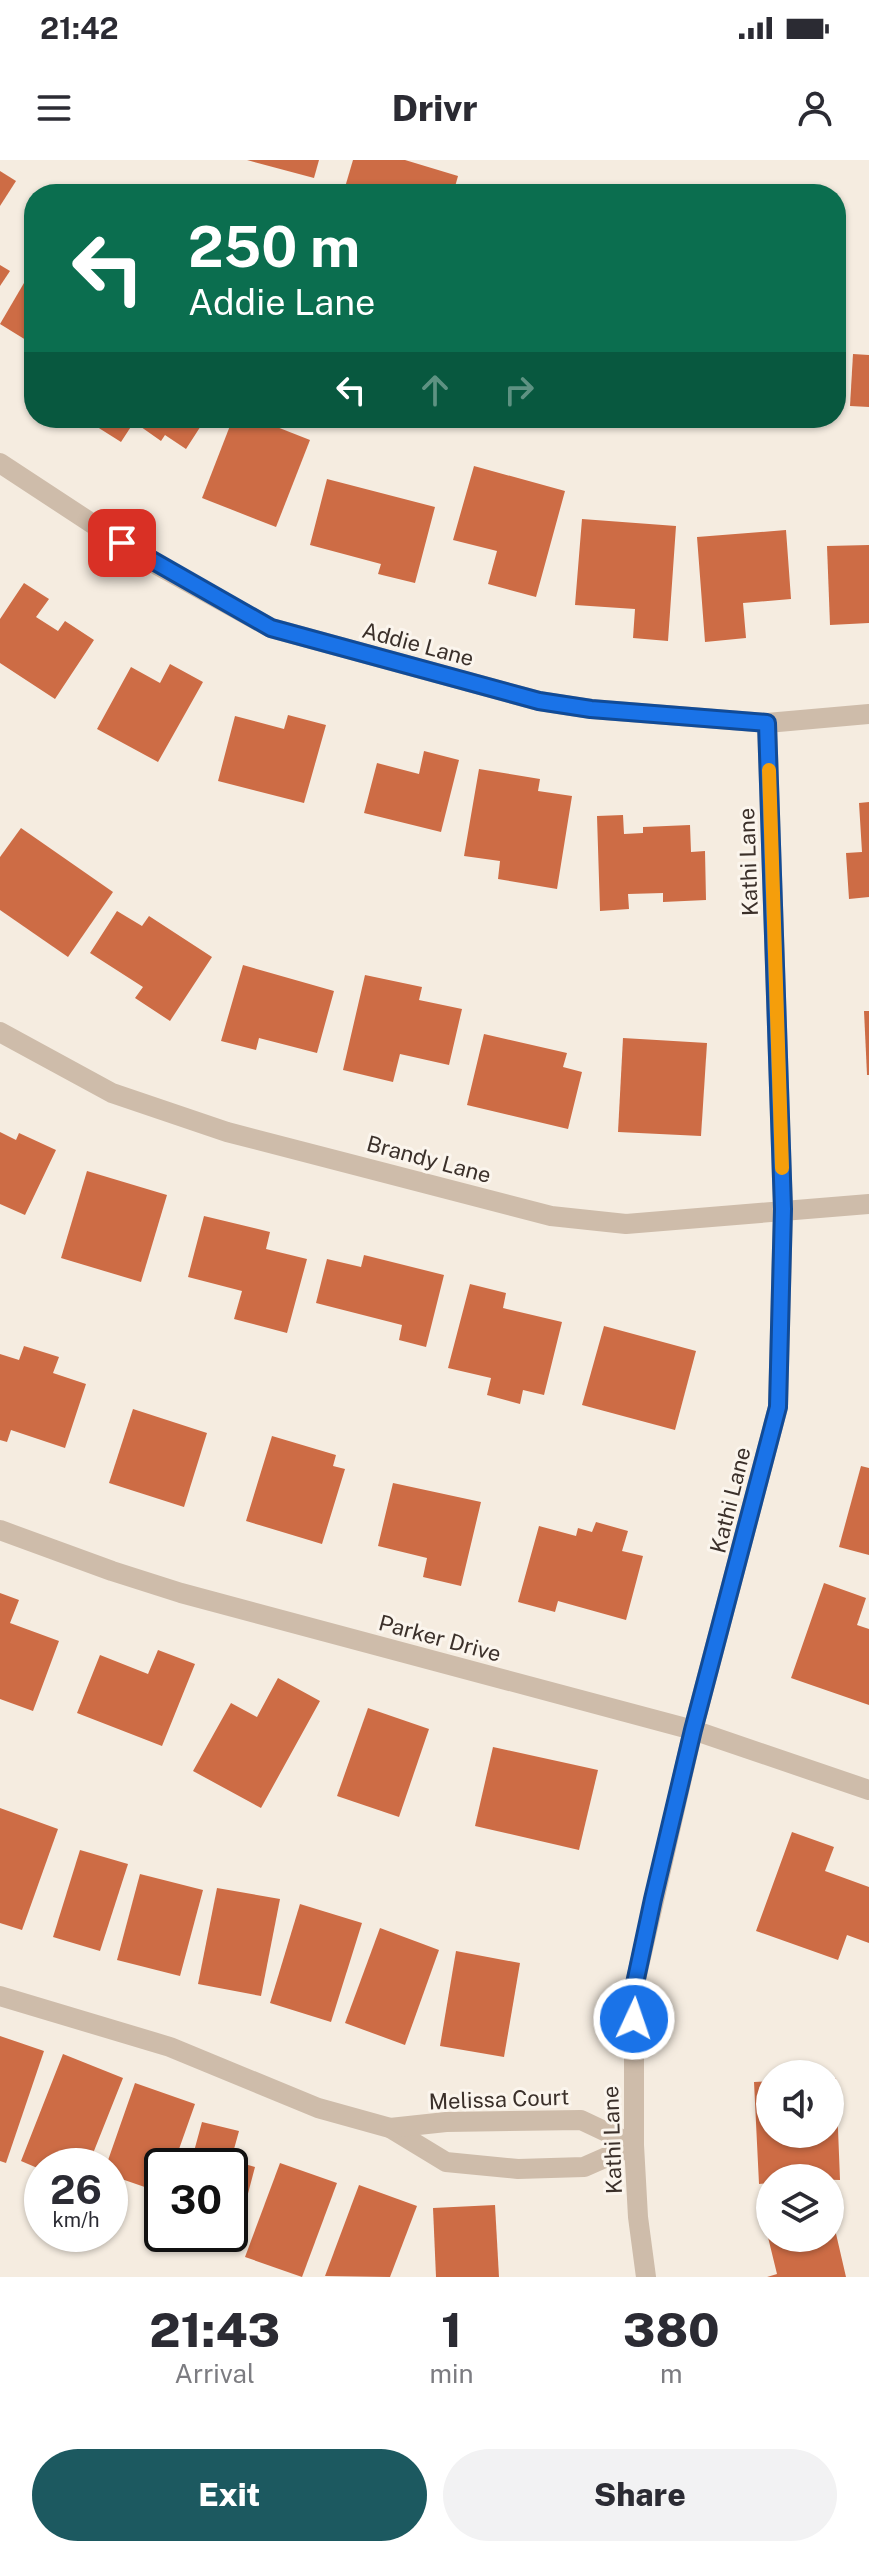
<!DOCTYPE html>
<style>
:root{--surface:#fff;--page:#f2f2f3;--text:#2b2b33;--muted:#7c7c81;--accent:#1c5960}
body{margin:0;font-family:"Public Sans",sans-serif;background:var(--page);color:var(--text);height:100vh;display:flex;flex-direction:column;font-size:30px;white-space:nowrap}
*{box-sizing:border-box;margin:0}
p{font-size:26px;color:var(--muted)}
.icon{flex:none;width:44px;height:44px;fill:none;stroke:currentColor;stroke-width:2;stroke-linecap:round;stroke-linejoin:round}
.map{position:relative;height:2117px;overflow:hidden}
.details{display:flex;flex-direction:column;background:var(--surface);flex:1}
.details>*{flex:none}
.guide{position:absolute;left:24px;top:24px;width:822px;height:244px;border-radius:32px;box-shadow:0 2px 6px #0004;background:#0b6e4f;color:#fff;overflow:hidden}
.controls{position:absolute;left:756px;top:1900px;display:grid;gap:16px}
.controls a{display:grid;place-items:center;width:88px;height:88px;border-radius:50%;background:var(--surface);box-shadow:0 2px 6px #0004;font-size:40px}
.speed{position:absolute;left:24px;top:1988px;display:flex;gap:16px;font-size:40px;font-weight:700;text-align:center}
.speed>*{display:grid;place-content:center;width:104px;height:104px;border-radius:50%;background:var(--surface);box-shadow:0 2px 6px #0004;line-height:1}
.speed small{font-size:20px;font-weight:400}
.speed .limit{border:4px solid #111;border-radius:12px;background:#fff;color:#111}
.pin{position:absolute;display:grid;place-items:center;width:68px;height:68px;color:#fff;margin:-34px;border-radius:16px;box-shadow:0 4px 12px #0006}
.me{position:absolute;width:88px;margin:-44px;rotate:3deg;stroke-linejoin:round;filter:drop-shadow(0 0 6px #0008)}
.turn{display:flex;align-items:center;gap:28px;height:168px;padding:0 32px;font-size:36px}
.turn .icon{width:104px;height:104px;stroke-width:2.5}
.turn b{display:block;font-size:56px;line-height:68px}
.lanes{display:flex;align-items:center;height:76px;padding:0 32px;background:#0003;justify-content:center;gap:40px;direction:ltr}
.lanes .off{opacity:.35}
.eta{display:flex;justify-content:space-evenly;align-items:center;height:136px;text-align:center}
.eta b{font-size:48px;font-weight:800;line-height:56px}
.button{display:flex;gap:16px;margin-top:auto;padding:16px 32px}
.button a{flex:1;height:92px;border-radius:48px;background:var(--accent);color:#fff;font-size:32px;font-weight:800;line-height:92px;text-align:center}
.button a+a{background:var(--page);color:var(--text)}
.status{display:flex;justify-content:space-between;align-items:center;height:56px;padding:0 40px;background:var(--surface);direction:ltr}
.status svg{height:22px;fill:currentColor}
header{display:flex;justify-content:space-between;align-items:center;height:104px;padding:0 32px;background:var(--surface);font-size:36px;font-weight:800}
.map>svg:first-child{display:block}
</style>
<div class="status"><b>21:42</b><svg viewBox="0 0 49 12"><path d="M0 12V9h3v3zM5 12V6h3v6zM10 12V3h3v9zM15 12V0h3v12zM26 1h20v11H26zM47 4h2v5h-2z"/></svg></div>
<header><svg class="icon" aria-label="menu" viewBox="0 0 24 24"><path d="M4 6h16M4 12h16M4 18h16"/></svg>Drivr<svg class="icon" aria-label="person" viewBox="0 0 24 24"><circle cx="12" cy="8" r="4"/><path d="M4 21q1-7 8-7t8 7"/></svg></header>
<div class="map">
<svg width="869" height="2117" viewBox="0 0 869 2117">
<rect width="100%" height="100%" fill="#f5ece0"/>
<g fill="#cd6c45">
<path d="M247 0H319L314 18Z"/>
<path d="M353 0H405L458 16 453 34H343Z"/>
<path d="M0 11 16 21 0 46Z"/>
<path d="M0 105 10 111 0 126Z"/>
<path d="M31 111 34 113V185L0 164Z"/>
<path d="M853 194 869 195V247L850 246Z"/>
<path d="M83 258H206L186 289 165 275 161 281 134 262 121 282Z"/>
<path d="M233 258H254L310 280 276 367 202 338Z"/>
<path d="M474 306 565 331 536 437 488 424 497 391 453 380Z"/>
<path d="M327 319 435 347 415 423 378 414 381 404 310 385Z"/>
<path d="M582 359 676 366 668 481 633 478 635 449 575 445Z"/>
<path d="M786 370 791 439 743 443 746 478 705 482 697 377Z"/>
<path d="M869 385V463L830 465 827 386Z"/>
<path d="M24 423 49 439 36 457 58 471 65 461 94 480 55 539 0 503V459Z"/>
<path d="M170 504 203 522 158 602 97 569 131 507 160 523Z"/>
<path d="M288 555 326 565 304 643 218 621 235 556 284 569Z"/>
<path d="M424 591 459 600 441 672 364 653 377 603 419 614Z"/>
<path d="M479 609 540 619 538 631 572 636 557 729 498 719 500 701 464 696Z"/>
<path d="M869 642V737L849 739 846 693 862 692 859 643Z"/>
<path d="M623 655 624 674 643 673V667L690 665 691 692 705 691 706 740 663 742V733L628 734 629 749 600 751 597 656Z"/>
<path d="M21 668 113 732 68 797 0 750V697Z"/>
<path d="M117 751 142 766 149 756 212 797 170 861 135 838 143 827 90 793Z"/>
<path d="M243 805 334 831 317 893 259 878 256 890 221 881Z"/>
<path d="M365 815 422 827 419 840 462 849 449 905 400 894 393 922 343 910Z"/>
<path d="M864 851H869V915H867Z"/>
<path d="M484 874 567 893 563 907 582 912 568 969 467 945Z"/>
<path d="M623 878 707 883 701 976 618 972Z"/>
<path d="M0 972 16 980 19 973 56 990 25 1055 0 1044Z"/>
<path d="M87 1011 167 1035 141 1122 61 1098Z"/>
<path d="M204 1056 270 1072 266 1089 307 1099 287 1173 234 1159 242 1131 188 1117Z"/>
<path d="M364 1095 444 1115 426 1187 399 1180 402 1165 316 1143 327 1099 361 1107Z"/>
<path d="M470 1124 506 1133 503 1148 562 1162 544 1235 523 1230 520 1244 487 1235 491 1218 448 1208Z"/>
<path d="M604 1166 696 1191 675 1270 582 1245Z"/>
<path d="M24 1186 59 1197 53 1213 86 1224 65 1288 11 1270 7 1282 0 1280V1194L19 1200Z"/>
<path d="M133 1249 207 1273 184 1347 109 1323Z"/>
<path d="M272 1276 336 1295 333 1306 345 1309 322 1384 246 1361Z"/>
<path d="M861 1306 869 1308V1395L839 1387Z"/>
<path d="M393 1323 481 1342 461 1426 423 1417 427 1398 378 1386Z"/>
<path d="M596 1362 628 1371 622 1391 643 1396 626 1460 558 1441 555 1452 518 1442 539 1366 576 1376 578 1368 592 1372Z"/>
<path d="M824 1423 866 1438 857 1465 869 1469V1545L791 1518Z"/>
<path d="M0 1433 19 1440 10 1463 59 1481 33 1551 0 1539Z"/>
<path d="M158 1490 195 1504 162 1586 77 1553 100 1495 148 1514Z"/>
<path d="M278 1518 320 1541 261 1648 193 1611 231 1543 257 1557Z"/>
<path d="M368 1548 429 1569 399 1657 337 1636Z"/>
<path d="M493 1587 598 1610 579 1690 475 1666Z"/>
<path d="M0 1648 58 1669 22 1770 0 1763Z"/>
<path d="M792 1672 834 1687 825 1711 869 1727V1783L847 1775 838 1800 756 1771Z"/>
<path d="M80 1690 128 1704 100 1791 53 1777Z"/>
<path d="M140 1714 203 1730 180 1816 117 1800Z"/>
<path d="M217 1728 280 1739 261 1836 198 1824Z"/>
<path d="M300 1744 362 1763 331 1862 270 1843Z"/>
<path d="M380 1768 439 1790 405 1885 345 1863Z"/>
<path d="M456 1791 520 1803 504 1897 440 1886Z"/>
<path d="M0 1876 44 1891 6 2003 0 2001Z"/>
<path d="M63 1894 123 1918 88 2006H42V2010L21 2001Z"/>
<path d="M830 1918H836L840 2020 770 2018V2023L759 2024 754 1922 770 1921V1974H830Z"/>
<path d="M135 1923 195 1944 173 2006H162V2033L110 2015V2006H106Z"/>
<path d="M202 1962 239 1971 231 2000 255 2007 236 2079 220 2075 230 2074V2006H190Z"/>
<path d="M280 2003 337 2023 302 2117 245 2097Z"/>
<path d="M359 2025 417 2046 390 2117 325 2116Z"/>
<path d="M495 2045 499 2117H436L433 2048Z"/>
<path d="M831 2052 846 2117H767L777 2114 765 2065 770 2064V2078H830Z"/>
</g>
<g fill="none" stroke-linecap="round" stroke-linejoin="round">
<g stroke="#cebcaa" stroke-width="20">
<path d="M0 303 146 399 271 468 539 541 591 549 767 563 869 554"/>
<path d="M0 872 112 933 227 972 551 1056 626 1064 869 1044"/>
<path d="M0 1370 112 1411 181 1433 693 1570 869 1630"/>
<path d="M0 1836 170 1887 318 1948 390 1968 446 2002 518 2009 584 2007 634 1985"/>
<path d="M390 1968 446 1962 581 1960 634 1985"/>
<path d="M646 2117 638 2057 634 1985V1828L693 1570 778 1247 783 1049 767 563"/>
</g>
</g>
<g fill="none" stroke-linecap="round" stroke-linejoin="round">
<g stroke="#114b97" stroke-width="20">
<path id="route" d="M122 383 271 468 539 541 591 549 767 563 783 1049 778 1247 693 1570 653 1739 634 1828V1859"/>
</g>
<use href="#route" stroke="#1a73e8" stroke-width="14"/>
<path stroke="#f59e0b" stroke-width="14" d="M769 610 782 1008"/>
</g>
<g text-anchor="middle" stroke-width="6" stroke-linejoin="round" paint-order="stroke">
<g font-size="22" fill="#3b302a" stroke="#fbf5ed">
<text transform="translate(418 484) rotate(15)" y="8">Addie Lane</text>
<text transform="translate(748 702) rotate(-92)" y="8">Kathi Lane</text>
<text transform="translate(429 999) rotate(15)" y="8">Brandy Lane</text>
<text transform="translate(730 1340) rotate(-76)" y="8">Kathi Lane</text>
<text transform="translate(440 1478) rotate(15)" y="8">Parker Drive</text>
<text transform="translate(499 1939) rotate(-2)" y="8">Melissa Court</text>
<text transform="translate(612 1980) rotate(-92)" y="8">Kathi Lane</text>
</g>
</g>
</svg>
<div class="controls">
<a><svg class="icon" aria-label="sound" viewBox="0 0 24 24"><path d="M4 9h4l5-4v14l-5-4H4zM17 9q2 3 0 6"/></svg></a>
<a><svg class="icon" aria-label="layers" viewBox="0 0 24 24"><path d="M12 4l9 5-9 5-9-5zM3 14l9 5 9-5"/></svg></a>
</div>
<div class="speed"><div>26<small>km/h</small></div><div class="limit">30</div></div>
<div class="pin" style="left:122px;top:383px;background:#d93025"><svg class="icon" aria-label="arrive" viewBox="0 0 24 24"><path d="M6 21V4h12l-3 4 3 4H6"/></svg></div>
<svg class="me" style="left:634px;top:1859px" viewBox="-20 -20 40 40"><circle r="17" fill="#1a73e8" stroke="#fff" stroke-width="3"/><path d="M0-11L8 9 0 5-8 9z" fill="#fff"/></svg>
<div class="guide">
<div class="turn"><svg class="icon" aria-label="left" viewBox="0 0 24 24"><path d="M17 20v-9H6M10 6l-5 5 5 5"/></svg><div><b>250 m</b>Addie Lane</div></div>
<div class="lanes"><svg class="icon" aria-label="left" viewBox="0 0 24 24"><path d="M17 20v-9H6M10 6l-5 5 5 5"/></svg><svg class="icon off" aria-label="ahead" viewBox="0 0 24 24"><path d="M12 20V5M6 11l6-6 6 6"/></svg><svg class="icon off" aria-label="right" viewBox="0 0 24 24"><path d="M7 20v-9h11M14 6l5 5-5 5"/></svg></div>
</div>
</div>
<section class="details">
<div class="eta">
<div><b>21:43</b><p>Arrival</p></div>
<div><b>1</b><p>min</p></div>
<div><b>380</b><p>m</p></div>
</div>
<div class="button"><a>Exit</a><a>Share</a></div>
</section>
